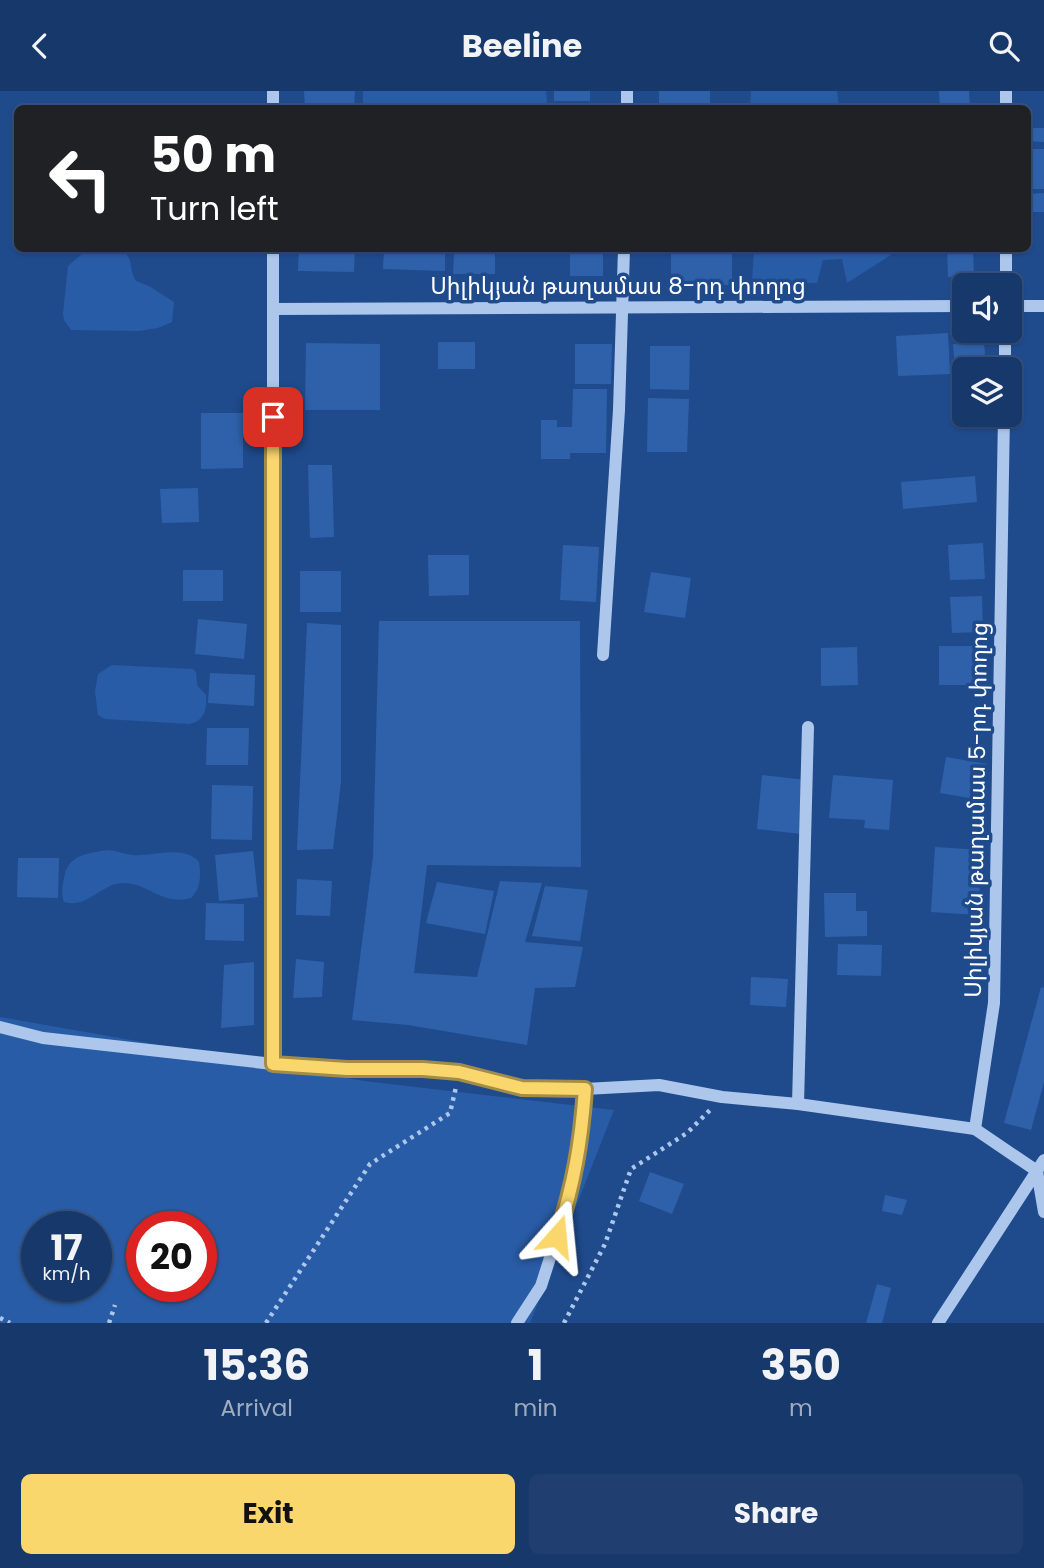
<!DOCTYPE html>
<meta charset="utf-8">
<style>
:root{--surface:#17386a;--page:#203f70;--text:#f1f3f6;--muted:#9eacc1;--line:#36527e;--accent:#fad76d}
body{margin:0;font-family:Poppins,"Noto Sans Armenian",sans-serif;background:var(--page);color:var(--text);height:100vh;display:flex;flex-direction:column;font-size:26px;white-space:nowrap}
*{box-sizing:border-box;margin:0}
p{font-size:23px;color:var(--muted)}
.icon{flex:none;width:38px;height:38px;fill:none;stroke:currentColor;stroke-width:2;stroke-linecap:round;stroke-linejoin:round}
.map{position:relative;height:1232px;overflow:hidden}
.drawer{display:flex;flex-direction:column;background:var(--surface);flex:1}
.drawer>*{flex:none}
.hud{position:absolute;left:14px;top:14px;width:1017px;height:147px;border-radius:10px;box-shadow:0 2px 5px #0004,0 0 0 2px var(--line);background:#202124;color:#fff;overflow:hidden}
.fabs{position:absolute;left:952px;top:182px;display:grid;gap:14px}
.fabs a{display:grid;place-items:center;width:70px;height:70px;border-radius:10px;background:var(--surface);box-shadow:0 2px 5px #0004,0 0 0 2px var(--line);font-size:35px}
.speed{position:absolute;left:21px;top:1120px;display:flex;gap:14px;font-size:35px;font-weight:700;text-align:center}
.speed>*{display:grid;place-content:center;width:91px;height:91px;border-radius:50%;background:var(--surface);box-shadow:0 2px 5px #0004,0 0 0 2px var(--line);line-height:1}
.speed small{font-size:18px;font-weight:400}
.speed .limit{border:10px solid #d22;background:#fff;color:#111}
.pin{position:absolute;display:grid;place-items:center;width:60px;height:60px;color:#fff;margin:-30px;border-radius:14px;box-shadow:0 4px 10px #0006}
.me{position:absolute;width:77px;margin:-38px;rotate:18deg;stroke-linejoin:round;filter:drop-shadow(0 0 5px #0008)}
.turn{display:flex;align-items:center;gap:24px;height:147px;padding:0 21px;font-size:32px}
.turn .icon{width:91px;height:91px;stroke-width:2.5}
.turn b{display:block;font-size:49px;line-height:60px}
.eta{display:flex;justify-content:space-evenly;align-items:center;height:119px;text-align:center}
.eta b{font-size:42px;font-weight:700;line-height:49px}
.action{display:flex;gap:14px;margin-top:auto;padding:14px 21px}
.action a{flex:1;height:80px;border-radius:10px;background:var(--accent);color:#111;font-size:28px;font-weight:700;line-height:80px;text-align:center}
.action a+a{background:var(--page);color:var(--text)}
header{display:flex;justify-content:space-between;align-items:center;height:91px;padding:0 21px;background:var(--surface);font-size:32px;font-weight:700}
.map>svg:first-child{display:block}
</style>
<header><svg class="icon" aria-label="back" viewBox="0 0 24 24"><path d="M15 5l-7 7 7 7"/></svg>Beeline<svg class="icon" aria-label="search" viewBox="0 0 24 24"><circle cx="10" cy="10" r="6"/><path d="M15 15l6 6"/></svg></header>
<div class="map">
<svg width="1044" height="1232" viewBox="0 0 1044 1232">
<rect width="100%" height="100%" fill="#1f4b8d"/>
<g fill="#295ca6" fill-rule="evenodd">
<path d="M363 0H546L547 12 585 17H382L363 16Z"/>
<path d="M751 0H837L839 17H750Z"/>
<path d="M121 158C135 167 128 179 136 190L149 195 174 211 172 231 158 237 139 240 71 239 64 229 63 222 68 175 82 163Z"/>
<path d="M754 158H890L891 164 847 192 842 168 823 169 817 192 752 191Z"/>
<path d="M112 574 193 578 196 581 197 594 206 604C207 618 205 630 189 633L105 628 98 624 95 600 98 583Z"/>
<path d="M109 759C117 760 124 763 132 764 152 766 183 753 199 771 201 783 201 798 191 807 162 815 148 792 124 792 100 792 89 818 64 811 61 803 62 796 64 788 67 763 89 762 109 759Z"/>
<path d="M0 926 364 990 614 1019 530 1232H0ZM37 1136H96V1195H37ZM142 1136H201V1195H142Z"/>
</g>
<g fill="#2f61ab">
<path d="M304 0H355L354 18H305Z"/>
<rect x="554" y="0" width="36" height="10"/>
<rect x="659" y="0" width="51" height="18"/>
<path d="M939 0H969L970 18H940Z"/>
<path d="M1027 37H1044V51L1027 50Z"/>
<path d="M1032 58H1044V98H1031Z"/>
<path d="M1044 102V121H1027V103Z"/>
<path d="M299 158H355L354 181 298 180Z"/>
<path d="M384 158H445V180L383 178Z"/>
<rect x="570" y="158" width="33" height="27"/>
<path d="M947 158H973L974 184 948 186Z"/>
<rect x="671" y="161" width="61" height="33"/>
<path d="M454 163H495V183H453Z"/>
<path d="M948 242 950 283 898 285 896 245Z"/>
<rect x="438" y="251" width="37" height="27"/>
<path d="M984 251 986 278H964V289L956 290 953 253Z"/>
<path d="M306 252 380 253V319H305Z"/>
<path d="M575 253H612L611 293H575Z"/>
<path d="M650 255H690L689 299 650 298Z"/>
<path d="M573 298H607L606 362H570V368H541V329H557V336H572Z"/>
<path d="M648 307 689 308 687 361H647Z"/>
<path d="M201 322H243V377L201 378Z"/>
<path d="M308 374H332L334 446 310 447Z"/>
<path d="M975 385 977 411 903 418 901 391Z"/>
<path d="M198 397 199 431 162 432 160 398Z"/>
<path d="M983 452 985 488 950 489 948 454Z"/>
<path d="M563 454 599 456 596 511 560 509Z"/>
<path d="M428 464H469V504L429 505Z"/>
<rect x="183" y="479" width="40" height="31"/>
<rect x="300" y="480" width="41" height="41"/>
<path d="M651 481 691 487 685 527 644 521Z"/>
<path d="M982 505 983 541 952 542 950 506Z"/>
<path d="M198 528 247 533 244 568 195 563Z"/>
<path d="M379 530H580L581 776 427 774 414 882 477 886 500 790 542 792 525 851 583 856 575 896 535 897 527 954 408 934 352 929 373 766Z"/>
<path d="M307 532 341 534V691L333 758 297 759Z"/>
<path d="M939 555H982L983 594H939Z"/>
<path d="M857 556 858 594 821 595V557Z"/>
<path d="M210 582 255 584 254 615 208 612Z"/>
<path d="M207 637H249L248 674H206Z"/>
<path d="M946 666 987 673 981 709 940 702Z"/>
<path d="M762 684 806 689 801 743 757 738Z"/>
<path d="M833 684 893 689 889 739 864 737 865 729 829 727Z"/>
<path d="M212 694 253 695 252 749 211 748Z"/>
<path d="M935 756 982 759 978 824 931 821Z"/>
<path d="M253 760 258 806 219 810 215 764Z"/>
<path d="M18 767H59L58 807 17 806Z"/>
<path d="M297 788 332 790 330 825 296 824Z"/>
<path d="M437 791 494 800 485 843 426 832Z"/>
<path d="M545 795 588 799 580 850 532 845Z"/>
<path d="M824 802H856V820H867V845L825 846Z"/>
<path d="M206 812 244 813V850L205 849Z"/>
<path d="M838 853 882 854 881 885 837 884Z"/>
<path d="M296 868 324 871 322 906 293 907Z"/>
<path d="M254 871V934L221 937 224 874Z"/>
<path d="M751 886 788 888 786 916 750 914Z"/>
<path d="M1041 896 1044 897V991L1031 1039 1004 1032Z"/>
<path d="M650 1081 684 1093 672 1123 639 1110Z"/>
<path d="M885 1104 907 1109 902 1124 882 1120Z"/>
<path d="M877 1193 891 1197 882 1232H866Z"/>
</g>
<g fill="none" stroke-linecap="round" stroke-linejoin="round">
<g stroke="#adc7ec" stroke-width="4.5" stroke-dasharray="3.5 5" stroke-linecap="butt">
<path d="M0 1227 10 1232"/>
<path d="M109 1232 115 1214"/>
<path d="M266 1232 370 1073 450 1022 456 996"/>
<path d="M564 1232 605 1153 631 1078 687 1042 710 1019"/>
</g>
<g stroke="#adc7ec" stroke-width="12">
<path d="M273 0V18"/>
<path d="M627 18V0"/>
<path d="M1006 18V0"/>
<path d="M273 158V973"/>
<path d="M1006 194V158"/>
<path d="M1010 215H1044"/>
<path d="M273 218 964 215"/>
<path d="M1005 278V240"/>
<path d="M1004 324 994 912 975 1038 1037 1080"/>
<path d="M603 564 619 319 624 158"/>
<path d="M0 936 43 947 273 973 347 978H423L459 981 522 997 585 998 659 994 722 1006 798 1013 975 1038"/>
<path d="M798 1013 808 636"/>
<path d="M1037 1080 1044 1121"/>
<path d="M517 1232 541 1195 573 1095 582 1042 585 998"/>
<path d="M938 1232 1044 1069"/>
</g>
</g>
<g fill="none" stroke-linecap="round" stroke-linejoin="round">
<g stroke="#a28c47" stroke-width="18">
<path id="route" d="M273 326V973L347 978H423L459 981 522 997 585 998C581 1053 574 1093 557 1145"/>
</g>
<use href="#route" stroke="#fad76d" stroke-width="12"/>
</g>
<g text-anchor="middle" stroke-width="7" stroke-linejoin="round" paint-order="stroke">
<g font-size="23" fill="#fff" stroke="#1f4b8d">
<text x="618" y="203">Սիլիկյան թաղամաս 8-րդ փողոց</text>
<text transform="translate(976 719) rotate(-89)" y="8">Սիլիկյան թաղամաս 5-րդ փողոց</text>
</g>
</g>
</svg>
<div class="fabs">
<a><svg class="icon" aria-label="sound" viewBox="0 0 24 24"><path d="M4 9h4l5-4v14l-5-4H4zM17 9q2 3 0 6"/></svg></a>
<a><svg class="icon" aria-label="layers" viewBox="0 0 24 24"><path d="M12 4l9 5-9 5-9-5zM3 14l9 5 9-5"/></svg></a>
</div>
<div class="speed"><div>17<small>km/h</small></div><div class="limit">20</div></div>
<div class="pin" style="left:273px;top:326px;background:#d93025"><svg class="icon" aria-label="arrive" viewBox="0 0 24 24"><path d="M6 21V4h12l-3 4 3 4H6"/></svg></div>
<svg class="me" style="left:557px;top:1145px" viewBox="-20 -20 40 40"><path d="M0-17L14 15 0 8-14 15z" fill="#fad76d" stroke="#fff" stroke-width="4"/></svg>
<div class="hud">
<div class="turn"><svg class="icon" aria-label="left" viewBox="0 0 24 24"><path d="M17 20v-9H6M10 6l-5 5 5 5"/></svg><div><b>50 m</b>Turn left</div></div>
</div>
</div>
<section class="drawer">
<div class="eta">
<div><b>15:36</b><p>Arrival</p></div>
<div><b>1</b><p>min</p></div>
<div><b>350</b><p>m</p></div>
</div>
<div class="action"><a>Exit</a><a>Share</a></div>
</section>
